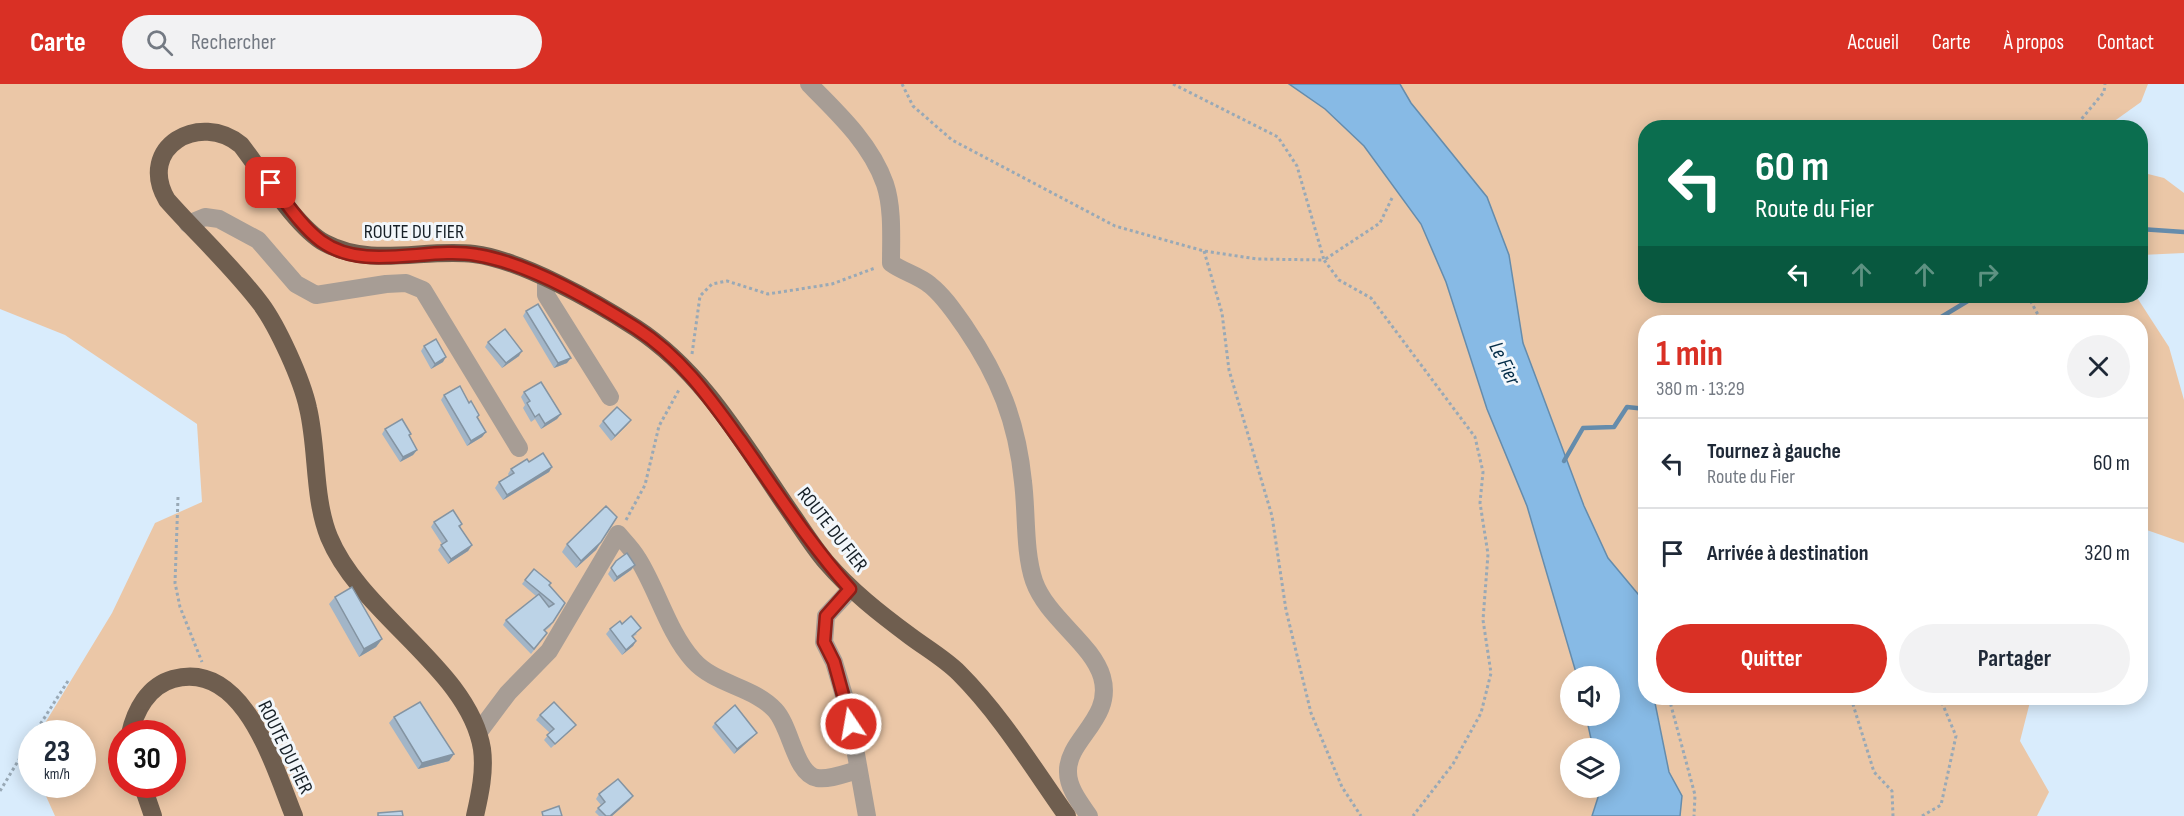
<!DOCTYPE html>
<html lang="fr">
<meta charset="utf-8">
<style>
:root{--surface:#fff;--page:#f2f2f3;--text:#1f2937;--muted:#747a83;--line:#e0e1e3;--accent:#d93025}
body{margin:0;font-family:"Sofia Sans Condensed",sans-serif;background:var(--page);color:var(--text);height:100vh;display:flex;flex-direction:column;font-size:22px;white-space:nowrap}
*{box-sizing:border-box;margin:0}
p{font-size:20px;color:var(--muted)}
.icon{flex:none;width:33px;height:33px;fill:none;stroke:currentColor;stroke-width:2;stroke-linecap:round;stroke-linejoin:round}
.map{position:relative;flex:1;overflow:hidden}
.sheet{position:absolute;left:1638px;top:231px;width:510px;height:390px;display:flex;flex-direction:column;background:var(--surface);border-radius:24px;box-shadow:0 3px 15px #0003}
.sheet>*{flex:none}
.banner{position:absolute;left:1638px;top:36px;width:510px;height:183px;border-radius:24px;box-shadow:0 3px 15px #0003;background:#0b6e4f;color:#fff;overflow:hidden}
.tools{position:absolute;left:1560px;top:582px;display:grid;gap:12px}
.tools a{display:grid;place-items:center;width:60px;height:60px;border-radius:50%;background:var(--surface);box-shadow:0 3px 15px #0003;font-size:30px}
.speed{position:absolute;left:18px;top:636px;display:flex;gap:12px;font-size:30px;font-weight:700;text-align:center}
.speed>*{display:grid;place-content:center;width:78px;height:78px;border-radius:50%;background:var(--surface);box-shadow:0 3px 15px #0003;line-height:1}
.speed small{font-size:15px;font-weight:400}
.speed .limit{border:9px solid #d22;background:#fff;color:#111}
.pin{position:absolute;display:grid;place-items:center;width:51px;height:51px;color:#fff;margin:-26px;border-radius:12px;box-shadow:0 3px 9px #0006}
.me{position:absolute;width:66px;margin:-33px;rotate:348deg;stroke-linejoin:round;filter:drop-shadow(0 0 4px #0008)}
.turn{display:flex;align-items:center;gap:21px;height:126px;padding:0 18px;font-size:27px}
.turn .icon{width:78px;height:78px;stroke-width:2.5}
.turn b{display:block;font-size:42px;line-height:51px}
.lanes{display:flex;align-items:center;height:57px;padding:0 18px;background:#0003;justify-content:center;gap:30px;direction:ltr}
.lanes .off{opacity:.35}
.round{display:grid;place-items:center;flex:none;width:63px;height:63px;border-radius:32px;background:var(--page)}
.head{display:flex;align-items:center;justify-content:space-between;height:102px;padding:0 18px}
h1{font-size:36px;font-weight:700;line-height:45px;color:var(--accent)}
.button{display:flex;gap:12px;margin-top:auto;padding:12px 18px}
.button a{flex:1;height:69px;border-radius:36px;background:var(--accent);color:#fff;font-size:24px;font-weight:700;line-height:69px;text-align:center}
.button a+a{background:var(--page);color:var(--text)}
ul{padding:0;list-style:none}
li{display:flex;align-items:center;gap:18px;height:90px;padding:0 18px;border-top:2px solid var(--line)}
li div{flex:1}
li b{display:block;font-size:22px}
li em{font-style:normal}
header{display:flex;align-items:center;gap:36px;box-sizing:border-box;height:84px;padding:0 30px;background:var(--accent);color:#fff}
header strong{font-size:28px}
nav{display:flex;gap:33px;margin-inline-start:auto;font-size:21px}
.search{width:420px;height:54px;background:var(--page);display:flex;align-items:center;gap:15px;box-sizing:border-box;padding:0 21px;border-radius:33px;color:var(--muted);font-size:22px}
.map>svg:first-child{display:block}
</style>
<header>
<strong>Carte</strong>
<div class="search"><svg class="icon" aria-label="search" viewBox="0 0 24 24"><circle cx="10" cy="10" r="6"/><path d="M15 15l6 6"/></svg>Rechercher</div>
<nav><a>Accueil</a><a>Carte</a><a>À propos</a><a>Contact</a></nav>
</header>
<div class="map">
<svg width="2184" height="732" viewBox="0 0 2184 732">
<rect width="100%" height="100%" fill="#d9ecfc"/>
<g fill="#ebc7a7" fill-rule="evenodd">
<path d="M0 0H2148L2141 18 2106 43 1646 44V212H2136L2169 263 2184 316V459L2141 444 2140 238H1646V614H2031L2020 657 2049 708 2037 732H55L41 701 82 700V650L39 649 112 529 155 439 202 418 197 340 65 251 0 225ZM1570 592H1610V632H1570ZM122 650H172V700H122ZM1570 664H1610V704H1570Z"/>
<path d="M2140 88 2164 94 2184 109V169L2141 171Z"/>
</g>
<path fill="#87bae5" stroke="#658cac" stroke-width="1.5" d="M1289 0H1400L1411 19 1487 113 1509 171 1523 259 1584 422 1608 474 1643 516 1639 551 1645 578 1646 614H1654L1669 688 1682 712 1680 732H1592L1601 704H1610V664H1593L1586 632H1610V592H1577L1527 422 1487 325 1446 198 1421 140 1364 62 1325 25Z"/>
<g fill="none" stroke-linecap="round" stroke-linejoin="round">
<g stroke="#658cac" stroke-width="4.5">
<path d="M2140 145 2184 148"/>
<path d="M1899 238 1904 235 1932 238"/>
<path d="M1933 238 1976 212"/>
<path d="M1564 377 1583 344 1614 343 1627 323 1646 325"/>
</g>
<g stroke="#99a9b6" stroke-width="3" stroke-dasharray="3 3" stroke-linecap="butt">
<path d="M902 0 913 22 952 56 1115 142 1204 167 1257 175 1324 176 1339 196 1371 214 1475 353 1483 388 1480 419 1488 470 1483 536 1491 589 1481 629 1453 680 1413 732"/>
<path d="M1173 0 1278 53 1297 82 1324 176 1380 139 1392 114"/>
<path d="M2074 44 2104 8 2105 0"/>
<path d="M1204 167 1222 229 1229 286 1272 432 1286 526 1311 629 1342 703 1361 732"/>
<path d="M2033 212 2030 216 2042 238"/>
<path d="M692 270 700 212 712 200 727 197 768 210 832 200 875 184"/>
<path d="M178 413 175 499 180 523 202 578"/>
<path d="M626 436 645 401 659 342 680 304"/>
<path d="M1669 614 1695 711 1694 732"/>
<path d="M1851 614 1874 688 1892 707 1893 732"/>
<path d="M34 650 68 597"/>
<path d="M0 707 32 654"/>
<path d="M1922 732 1941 721 1956 652 1940 614"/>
</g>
<g stroke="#a79d95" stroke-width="18">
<path d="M809 0C838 29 871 60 885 100 893 124 891 154 891 179 903 188 918 191 930 201 944 212 955 229 965 243 999 293 1017 337 1023 398 1027 429 1024 467 1034 497 1047 534 1092 559 1102 593 1114 635 1067 655 1068 688 1068 704 1080 719 1089 732"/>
<path d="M188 140 205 133 219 135 258 156 296 200 316 211 386 200 406 199 423 206 519 364"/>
<path d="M546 195V211L610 313"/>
<path d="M851 505 826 532 824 558 834 578 848 625 867 732"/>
<path d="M478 649 508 609 549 567 618 450C625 458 633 466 638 475 658 507 668 548 693 576 715 601 753 602 775 626 791 643 795 690 817 694 830 696 846 689 858 686"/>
</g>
<g stroke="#6f5e4f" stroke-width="18">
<path d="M130 650C135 627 148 602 173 595 244 575 274 683 294 732"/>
<path d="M142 700 153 732"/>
<path d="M475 732C480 710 485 687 482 665 469 585 361 531 329 453 313 413 318 366 308 324 302 296 278 243 261 220 233 183 198 151 167 116 136 63 200 27 241 61 261 87 298 145 325 159 372 184 424 164 474 170 522 176 596 218 636 244 705 289 747 366 793 432 804 448 814 464 826 478 851 507 879 529 910 552 926 564 945 575 959 589 1001 631 1033 684 1067 732"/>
</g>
</g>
<g fill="#a2b5c7">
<path d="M526 227 567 279 554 284 523 232Z"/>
<path d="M488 258 519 272 502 284 485 263Z"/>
<path d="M424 262 443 278 431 285 421 267Z"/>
<path d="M524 308 561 330 557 335 541 345 535 335 531 338 523 324 525 321 521 313Z"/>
<path d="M444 311 469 319 479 331 477 334 486 348 482 353 467 362 441 316Z"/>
<path d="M603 337 627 341 611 357 599 342Z"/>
<path d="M385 345 409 352 417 366 413 371 400 378 382 350Z"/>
<path d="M529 378 552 383 549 388 503 416 495 404 499 398 509 392 508 390 511 385Z"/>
<path d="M434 438 462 440 460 444 472 461 468 467 448 480 438 466 442 460 431 443Z"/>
<path d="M601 458 596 466 576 484 562 468 567 460Z"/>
<path d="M616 477 635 481 631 486 614 498 608 490Z"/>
<path d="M525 496 549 501 565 519 550 543 545 547 547 549 531 570 503 541 506 536 536 512 522 500Z"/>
<path d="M335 513 382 555 376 563 359 573 329 520Z"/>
<path d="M622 540 637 550 633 553 636 557 633 562 622 571 606 550 610 545Z"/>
<path d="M540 631 576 641 572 645 551 664 544 656 550 649 536 636Z"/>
<path d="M394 633 454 670 449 677 418 685 389 639Z"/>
<path d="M715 639 753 653 734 670 712 643Z"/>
<path d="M599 710 630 716 612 732H599L595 728 601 721 596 715Z"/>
</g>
<g fill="#8494a2">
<path d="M522 267 519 272 502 284 506 279Z"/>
<path d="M446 273 443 278 431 285 435 280Z"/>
<path d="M571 274 567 279 554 284 558 279Z"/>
<path d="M561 330 557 335 541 345 545 340Z"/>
<path d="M631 336 627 341 611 357 615 352Z"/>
<path d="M486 348 482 353 467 362 471 357Z"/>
<path d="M417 366 413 371 400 378 403 373Z"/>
<path d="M552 383 549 388 503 416 507 411Z"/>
<path d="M601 458 596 466 576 484 581 477Z"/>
<path d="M472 461 468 467 448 480 451 475Z"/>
<path d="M635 481 631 486 614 498 617 493Z"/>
<path d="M382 555 376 563 359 573 364 565Z"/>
<path d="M636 557 633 562 622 571 626 566Z"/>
<path d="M757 649 753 653 734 670 737 665Z"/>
<path d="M454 670 449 677 418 685 422 679Z"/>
<path d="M633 712 630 716 612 732H610Z"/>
</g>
<g fill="#bcd3e7" stroke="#8494a2" stroke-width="1.5">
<path d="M538 220 571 274 558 279 526 227Z"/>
<path d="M505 245 522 267 506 279 488 258Z"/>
<path d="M436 255 446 273 435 280 424 262Z"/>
<path d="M541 298 561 330 545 340 539 330 535 333 527 319 530 317 524 308Z"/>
<path d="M460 302 469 319 471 317 479 331 477 333 486 348 471 357 444 311Z"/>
<path d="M617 323 631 336 615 352 603 337Z"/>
<path d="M402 335 411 350 409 351 417 366 403 373 385 345Z"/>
<path d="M543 369 552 383 507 411 499 398 514 389 511 385 527 375 529 378Z"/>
<path d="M606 422 617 433 601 458 581 477 567 460Z"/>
<path d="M453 426 462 440 459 442 472 461 451 475 441 461 447 457 434 438Z"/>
<path d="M627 469 635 481 617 493 611 484 616 477Z"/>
<path d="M534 485 551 499 549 501 565 519 553 538 544 546 547 549 534 565 506 536 539 510 549 523 554 520 525 496Z"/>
<path d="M352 503 382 555 364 565 335 513Z"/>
<path d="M631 532 641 544 632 552 636 557 626 566 610 545 620 537 622 540Z"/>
<path d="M420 618 454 670 422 679 394 633Z"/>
<path d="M554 618 576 641 555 660 547 651 554 645 540 631Z"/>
<path d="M735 621 757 649 737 665 715 639Z"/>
<path d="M618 695 633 712 610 732H606L598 724 605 718 599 710Z"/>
<path d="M559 722 562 732H543L542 728Z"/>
<path d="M402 727 403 732H378V729Z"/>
</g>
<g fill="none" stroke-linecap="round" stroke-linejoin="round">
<g stroke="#8d1f18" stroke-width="15">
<path id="route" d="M271 99C286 118 301 142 321 157 365 189 427 162 477 171 528 179 592 216 636 244 681 273 709 313 740 356 776 407 809 459 850 505L826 532 824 558 834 578 851 640"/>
</g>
<use href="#route" stroke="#d93025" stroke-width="10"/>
</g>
<g text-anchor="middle" stroke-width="6" stroke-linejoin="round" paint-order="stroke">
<g font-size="20" fill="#172027" stroke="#f3f7fb">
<text x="414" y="154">ROUTE DU FIER</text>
<text transform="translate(833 445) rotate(52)" y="7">ROUTE DU FIER</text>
<text transform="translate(286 663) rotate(64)" y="7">ROUTE DU FIER</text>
</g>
<g font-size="21" font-style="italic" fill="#032c48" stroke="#f3f7fb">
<text transform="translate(1505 279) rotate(64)" y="7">Le Fier</text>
</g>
</g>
</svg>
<div class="tools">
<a><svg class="icon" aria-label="sound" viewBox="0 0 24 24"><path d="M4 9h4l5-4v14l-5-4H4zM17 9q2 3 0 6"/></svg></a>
<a><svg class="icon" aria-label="layers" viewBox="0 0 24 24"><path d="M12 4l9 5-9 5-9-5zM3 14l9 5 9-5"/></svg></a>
</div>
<div class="speed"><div>23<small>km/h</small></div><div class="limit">30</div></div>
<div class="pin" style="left:271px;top:99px;background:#d93025"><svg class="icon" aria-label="arrive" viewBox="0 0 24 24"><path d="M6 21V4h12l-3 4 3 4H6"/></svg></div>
<svg class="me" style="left:851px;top:640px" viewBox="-20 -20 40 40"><circle r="17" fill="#d93025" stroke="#fff" stroke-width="3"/><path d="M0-11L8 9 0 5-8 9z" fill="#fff"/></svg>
<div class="banner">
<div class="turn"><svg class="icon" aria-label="left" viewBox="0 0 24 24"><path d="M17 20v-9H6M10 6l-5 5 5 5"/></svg><div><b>60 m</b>Route du Fier</div></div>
<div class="lanes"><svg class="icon" aria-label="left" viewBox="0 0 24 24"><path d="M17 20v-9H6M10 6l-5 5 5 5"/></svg><svg class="icon off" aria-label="ahead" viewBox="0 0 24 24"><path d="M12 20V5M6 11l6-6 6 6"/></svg><svg class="icon off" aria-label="ahead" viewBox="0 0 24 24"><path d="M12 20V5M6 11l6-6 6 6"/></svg><svg class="icon off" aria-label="right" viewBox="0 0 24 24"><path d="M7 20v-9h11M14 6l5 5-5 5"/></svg></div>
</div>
<section class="sheet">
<div class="head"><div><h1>1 min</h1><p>380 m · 13:29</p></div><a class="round"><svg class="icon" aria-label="close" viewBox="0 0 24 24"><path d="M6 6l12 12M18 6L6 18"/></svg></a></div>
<ul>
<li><svg class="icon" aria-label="left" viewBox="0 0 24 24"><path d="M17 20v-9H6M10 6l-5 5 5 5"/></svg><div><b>Tournez à gauche</b><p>Route du Fier</p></div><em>60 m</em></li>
<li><svg class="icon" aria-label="arrive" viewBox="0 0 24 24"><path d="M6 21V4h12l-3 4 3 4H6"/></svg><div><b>Arrivée à destination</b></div><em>320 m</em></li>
</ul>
<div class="button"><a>Quitter</a><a>Partager</a></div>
</section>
</div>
